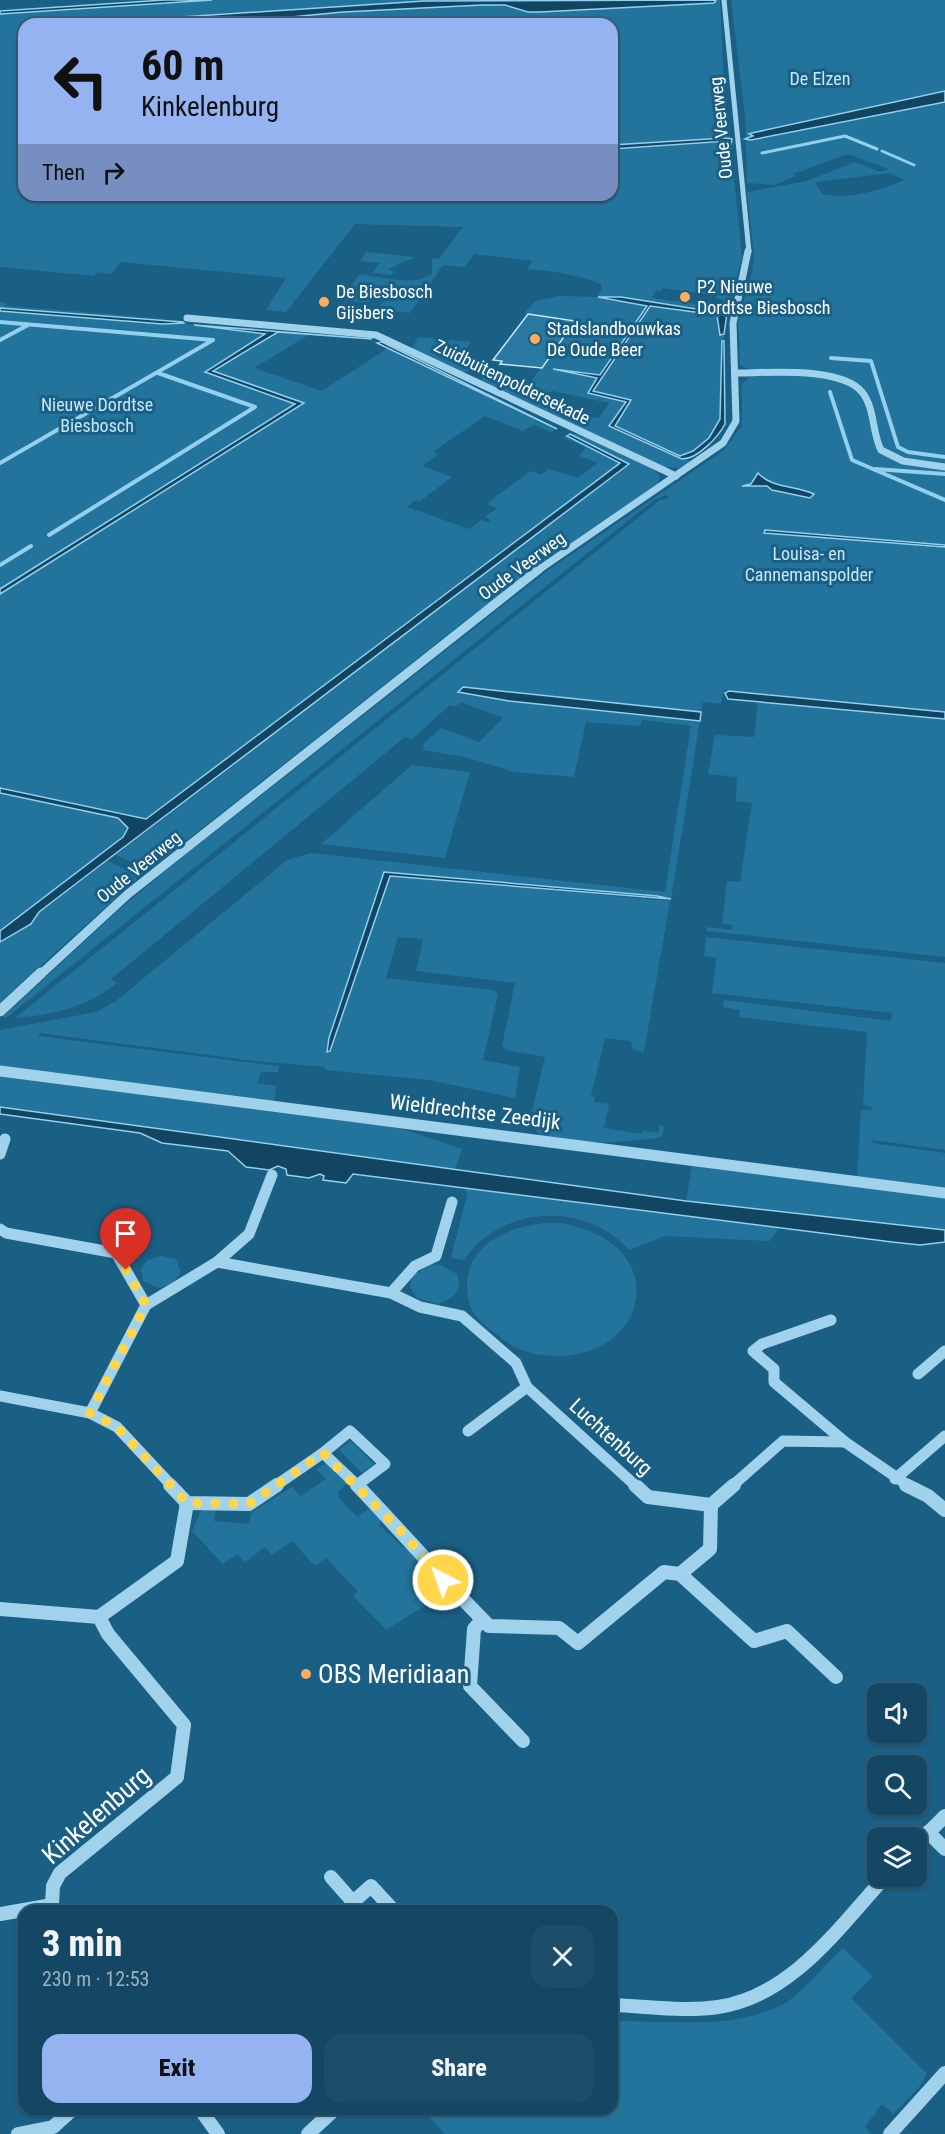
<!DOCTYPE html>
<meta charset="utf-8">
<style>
:root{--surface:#144763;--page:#1d4e69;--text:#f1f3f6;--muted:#9db2be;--line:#335f78;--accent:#95b2f1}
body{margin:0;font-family:"Roboto Condensed",sans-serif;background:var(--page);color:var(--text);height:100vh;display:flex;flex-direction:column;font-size:22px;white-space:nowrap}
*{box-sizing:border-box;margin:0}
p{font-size:20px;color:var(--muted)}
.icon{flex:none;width:33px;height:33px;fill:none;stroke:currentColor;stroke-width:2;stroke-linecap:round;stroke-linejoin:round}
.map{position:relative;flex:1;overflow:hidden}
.drawer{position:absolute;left:18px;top:1905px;width:600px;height:210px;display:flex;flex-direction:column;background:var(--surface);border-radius:18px;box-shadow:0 2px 4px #0004,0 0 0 2px var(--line)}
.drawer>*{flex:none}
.banner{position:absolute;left:18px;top:18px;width:600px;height:183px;border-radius:18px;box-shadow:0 2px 4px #0004,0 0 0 2px var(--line);background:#95b2f1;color:#111;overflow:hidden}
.controls{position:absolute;left:867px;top:1683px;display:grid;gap:12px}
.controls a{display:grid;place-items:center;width:60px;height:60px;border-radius:12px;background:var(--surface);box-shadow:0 2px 4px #0004,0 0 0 2px var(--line);font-size:30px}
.pin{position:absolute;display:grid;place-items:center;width:51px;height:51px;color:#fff;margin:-62px -26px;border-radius:50% 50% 50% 0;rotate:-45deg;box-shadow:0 0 6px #0007}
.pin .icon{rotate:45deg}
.me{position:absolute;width:66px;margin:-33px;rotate:319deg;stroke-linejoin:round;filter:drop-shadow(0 0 4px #0008)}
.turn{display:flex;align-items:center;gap:21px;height:126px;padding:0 24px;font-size:27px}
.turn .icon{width:78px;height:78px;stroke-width:2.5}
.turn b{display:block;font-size:42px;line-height:51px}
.then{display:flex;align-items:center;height:57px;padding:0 24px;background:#0003;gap:12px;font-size:22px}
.round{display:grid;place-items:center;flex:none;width:63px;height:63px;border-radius:18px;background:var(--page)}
.head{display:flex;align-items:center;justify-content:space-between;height:102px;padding:0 24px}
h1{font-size:36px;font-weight:800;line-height:45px}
.action{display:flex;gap:12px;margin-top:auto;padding:12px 24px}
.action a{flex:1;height:69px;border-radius:18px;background:var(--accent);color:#111;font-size:24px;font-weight:800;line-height:69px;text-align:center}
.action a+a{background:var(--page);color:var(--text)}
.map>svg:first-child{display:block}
</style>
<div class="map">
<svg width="945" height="2134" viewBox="0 0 945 2134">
<rect width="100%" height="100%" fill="#1a5f84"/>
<g fill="#23749d" fill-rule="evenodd">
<path d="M212 0H720L723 66 742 257 732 298 722 311 715 312 621 297H598L719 316V335H724L725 424 720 433 685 459 692 462 680 468 664 467 482 381V372L491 369C514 379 533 393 556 404L552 409 580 422 586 416 599 418 609 403 553 391 548 393 529 384 575 321 524 313 535 301 560 296 597 297 602 288 601 284C577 274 552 271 527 269L532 261 474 254 465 267 443 265 410 313 377 309 386 299 374 297 368 303 343 300 348 292 357 293 360 288 351 286 360 274C381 277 414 287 432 274V258L439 259 463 227 355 224 286 312 266 310 286 278 121 262 112 274 97 272 94 276 0 267V14ZM24 24H612V195H24ZM663 288 717 296 716 299H723L720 307 652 298 656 291H661Z"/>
<path d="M731 0H945V712L724 690 721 704 703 702 701 712 463 687 458 692 509 701 700 721 671 899 384 872 326 1051H330L390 876 670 901 644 1052 633 1050 631 1041 605 1038 591 1096 595 1097 594 1102 609 1104 604 1128 642 1134 643 1131 658 1133 660 1125 665 1128 661 1137C634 1142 559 1148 538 1133L530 1120 545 1057 507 1050 502 1046 515 983 416 971 423 939 398 937 386 978 493 990 498 994 483 1060 520 1067 515 1098 429 1080 325 1070V1067L254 1061 40 1033 38 1036 279 1066 278 1072H261L257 1083 276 1086 274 1102 0 1066V1030L96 1012 116 1001 287 860 311 853 665 892 691 726 642 720 640 726 586 722 574 777 514 772 465 757 423 750 424 743 441 728 479 742 503 718 461 702 455 707 450 705 412 739 405 737 111 979 117 983C88 1007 52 1015 15 1018L660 500 669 498 666 495 654 500 6 1018 3 1017 114 914 170 867 547 571 723 451 742 426V384L750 377 749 370 740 364 738 319 752 273 754 255 747 192 807 181 855 162 881 172 888 169 848 154 793 174 796 176 775 185 747 183 745 117ZM890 173 905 180C880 190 850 200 822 194L815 182Z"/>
<path d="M367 252 415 257 388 269 395 272 390 275 372 273 380 263 360 261Z"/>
<path d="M0 302 7 303 6 306 185 320 0 308Z"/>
<path d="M0 310 310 334 254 368 322 391 388 348 555 430 551 432 534 425 523 431 485 416 434 451 438 455 422 466 452 477 419 502 416 500 407 507 469 529 481 520 488 522 491 520 485 517 497 508 486 504 530 471 541 475 549 469 577 478 598 463 579 456 586 448 563 437 566 435 620 463 146 819 0 788V594L221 455 0 592Z"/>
<path d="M418 337 471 342 459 361 478 364 471 371 462 372 412 349Z"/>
<path d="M570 434H580L652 468 660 476 658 483 470 617 153 867H143L116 855 629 464Z"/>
<path d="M758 702 945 719V957L706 931 707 927 732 930 733 925 722 924 727 881 740 882 752 803 736 801 737 777 708 774 715 735 754 737Z"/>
<path d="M412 765 470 772 445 858 321 844Z"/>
<path d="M0 791 139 821 107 850 0 931Z"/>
<path d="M108 861 135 874 136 880 0 1002V942L31 924 39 912Z"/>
<path d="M706 937 945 963V1150L873 1140 872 1143 945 1153V1187L857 1177 861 1110H872V1107L863 1105 867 1032 739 1017 740 1010 723 1007 724 1000 891 1021 892 1013 712 993 716 958 704 956Z"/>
<path d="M0 1075 399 1128 462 1149 455 1170 0 1107Z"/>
<path d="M692 1166 945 1196V1230L686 1201Z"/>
<path d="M465 1188 478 1189 779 1228 770 1241 665 1236 629 1250C585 1201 501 1205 464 1260L452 1258V1253L467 1196Z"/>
<path d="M561 1223C679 1243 648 1368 542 1355 523 1353 508 1345 494 1332 488 1328 481 1323 477 1317 470 1310 467 1297 467 1287 466 1239 521 1221 561 1223Z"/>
<path d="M160 1256 176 1259 181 1273 171 1284 158 1288 143 1281 141 1269 147 1261Z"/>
<path d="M438 1264 457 1274C463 1290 453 1299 438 1304L417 1298 410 1287 412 1276 430 1265Z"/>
<path d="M351 1441 374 1464 362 1473 339 1450Z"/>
<path d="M326 1463 347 1483 338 1492 340 1495 338 1497 357 1517 370 1508 380 1518V1526L403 1547 410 1548 418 1558 420 1570 443 1594 386 1630 353 1596 358 1592 326 1558 315 1566 292 1541 272 1555 265 1547 245 1562 237 1554 223 1564 192 1531 202 1509 216 1510 214 1521 249 1524 252 1512 292 1487 301 1496 326 1479 316 1469Z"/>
<path d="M843 1948 873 1977 851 1998 927 2074 920 2086 893 2114 882 2104 865 2127 871 2134H445L422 2109H612V2021C666 2021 732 2030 782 2005 798 1997 828 1962 843 1948Z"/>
</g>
<g fill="#114562" stroke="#93d0ed" stroke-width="1.5">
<path d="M164 0H212L0 14V11Z"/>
<path d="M716 0 714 3 540 12H528L505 5H482L343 12 228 23 76 24 424 1Z"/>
<path d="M945 91V102L751 140 745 139 753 136 749 134 752 133Z"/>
<path d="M725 138 732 139 731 147 727 141 612 149V145Z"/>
<path d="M598 297H621L715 312 728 306 724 334 720 335 717 315 650 306 593 391 631 400 615 426 680 456 693 451 709 438 720 419 722 341H724L725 424C718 437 698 459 682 459L609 426 626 402 588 393 597 378 553 369 600 375 647 306Z"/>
<path d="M0 308 183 322 184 323 163 324 0 311Z"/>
<path d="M194 325 372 339 278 332 213 371 304 403 0 594V589L295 404 205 372 265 334Z"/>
<path d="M382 342 557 429 377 343Z"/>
<path d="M570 434 629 464 86 876 39 912 31 924 0 942V931L123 837 128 828 118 818 0 793V788L146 819 620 463 567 436Z"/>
<path d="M758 473C773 489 795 485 814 494L810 498 772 490 767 486H742L751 484Z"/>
<path d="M765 530 945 545V547L764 533Z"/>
<path d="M463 687 701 712 700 721 509 701 458 692Z"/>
<path d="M729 691 945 712V719L728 699 725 693Z"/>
<path d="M384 872 657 896 671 899 390 876 330 1051 327 1052 329 1038Z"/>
<path d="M0 1107 686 1201 945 1230V1242L920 1245 892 1242 353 1174 346 1183 323 1180 324 1176 320 1174 309 1178 287 1175 286 1169 278 1166 269 1170 246 1167 228 1151 162 1143 140 1133 0 1114Z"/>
</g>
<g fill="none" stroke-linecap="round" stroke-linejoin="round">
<g stroke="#93d0ed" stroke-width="3">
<path d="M882 151 914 165"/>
<path d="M762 153 845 136 877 149"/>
</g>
<g stroke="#93d0ed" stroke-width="4">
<path d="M0 322 213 340 0 463"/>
<path d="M0 340 28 325"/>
<path d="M831 358 871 361 898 447 908 452 945 457"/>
<path d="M830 392 852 460 945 500"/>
<path d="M875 469 945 474"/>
<path d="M49 535 255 407 158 373"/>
<path d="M0 565 31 546"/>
</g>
</g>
<path fill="#2979a2" stroke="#c5e7f8" stroke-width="1.5" d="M528 314 575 321 542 368 500 364 502 361 493 360Z"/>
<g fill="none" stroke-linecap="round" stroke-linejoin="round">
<path stroke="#a0d2eb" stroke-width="5" d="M724 0 749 252"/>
<g stroke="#a0d2eb" stroke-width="7">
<path d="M187 318 376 335 676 476"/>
<path d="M735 373C766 373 841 366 862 392 875 408 872 433 881 450L903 461 945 467"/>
<path d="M537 571 723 443 736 421 733 323 748 251"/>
</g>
<path stroke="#a0d2eb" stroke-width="9" d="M40 975 128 894 539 569"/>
<g stroke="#a0d2eb" stroke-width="11">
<path d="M0 1011 41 973"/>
<path d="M0 1071 945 1193"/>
<path d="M0 1154 5 1139"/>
<path d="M0 1229 6 1233 116 1253 146 1305 90 1413"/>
<path d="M217 1262 391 1293 420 1307 462 1316 516 1363 527 1387 636 1486"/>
<path d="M391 1293 415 1266 436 1256 452 1202"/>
<path d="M146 1305 217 1262 249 1234 272 1175"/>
<path d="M831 1320 762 1344 753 1351 774 1369V1382L845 1442"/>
<path d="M918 1374 945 1351"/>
<path d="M0 1396 90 1413 117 1427 172 1486"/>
<path d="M468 1431 527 1387"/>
<path d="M323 1453 350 1431 385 1464 357 1485"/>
<path d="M895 1479 945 1436"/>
<path d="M275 1486 323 1453 358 1486"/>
<path d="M732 1486 783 1441 845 1442 909 1486"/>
</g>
<g stroke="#a0d2eb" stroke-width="14">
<path d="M170 1485 187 1503 249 1504 277 1485"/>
<path d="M357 1485C402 1532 443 1580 489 1626L559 1628 578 1643 664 1572 680 1574 710 1549 711 1505 734 1485"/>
<path d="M635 1485 648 1497 711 1505"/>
<path d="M906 1485 928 1496 945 1510"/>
<path d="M680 1574 754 1641 787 1631 836 1677"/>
<path d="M0 1609 99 1617 108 1634 184 1725 177 1777 60 1873 53 1886 52 1905 0 1914"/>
<path d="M99 1617 177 1561 187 1503"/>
<path d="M482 1620 474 1629 470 1686 523 1741"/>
<path d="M928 1832 945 1849"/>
<path d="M916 1845 945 1816"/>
<path d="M331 1877 353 1902 371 1886 394 1911"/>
<path d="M612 2005C647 2006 683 2012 718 2007 792 1996 839 1927 886 1876"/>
<path d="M200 2109 218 2134"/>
<path d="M18 2134 53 2127 73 2109"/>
<path d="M308 2134 335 2109"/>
<path d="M890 2134 945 2073"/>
</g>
</g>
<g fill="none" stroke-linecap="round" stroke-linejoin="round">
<path stroke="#ffd54a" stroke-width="10" stroke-dasharray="0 18" d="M126 1270 146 1305 90 1413 117 1427 187 1503 249 1504 323 1453 403 1533 443 1580"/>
</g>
<g fill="#fdad5d" stroke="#1a5f84" stroke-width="2">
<circle cx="685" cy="297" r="6"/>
<circle cx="324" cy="302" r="6"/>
<circle cx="535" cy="339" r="6"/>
<circle cx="306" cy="1674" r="6"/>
</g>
<g text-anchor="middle" stroke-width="6" stroke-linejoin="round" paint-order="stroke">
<g font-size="18" fill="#c5e7f8" stroke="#1a5f84">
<text x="820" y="85">De Elzen</text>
<text x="97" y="411">Nieuwe Dordtse<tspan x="97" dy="21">Biesbosch</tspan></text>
<text x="809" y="560">Louisa- en<tspan x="809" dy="21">Cannemanspolder</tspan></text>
</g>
<g font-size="18" fill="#fff" stroke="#1a5f84">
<text transform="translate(721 128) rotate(-96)" y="6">Oude Veerweg</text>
<text transform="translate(512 382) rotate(26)" y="6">Zuidbuitenpoldersekade</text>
<text transform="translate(522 566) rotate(-36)" y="6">Oude Veerweg</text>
<text transform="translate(139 867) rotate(-39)" y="6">Oude Veerweg</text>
</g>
<g font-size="18" fill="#fff" stroke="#1a5f84" text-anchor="start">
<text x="697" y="293">P2 Nieuwe<tspan x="697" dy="21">Dordtse Biesbosch</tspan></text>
<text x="336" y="298">De Biesbosch<tspan x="336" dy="21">Gijsbers</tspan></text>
<text x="547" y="335">Stadslandbouwkas<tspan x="547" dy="21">De Oude Beer</tspan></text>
</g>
<g font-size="21" fill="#fff" stroke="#1a5f84">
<text transform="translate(475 1112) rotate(7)" y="7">Wieldrechtse Zeedijk</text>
<text transform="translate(611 1437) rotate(42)" y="7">Luchtenburg</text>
</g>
<g font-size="26" fill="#fff" stroke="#1a5f84" text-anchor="start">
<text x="318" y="1683">OBS Meridiaan</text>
</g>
<g font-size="26" fill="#fff" stroke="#1a5f84">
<text transform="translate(96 1815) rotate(-41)" y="9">Kinkelenburg</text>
</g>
</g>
</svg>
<div class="controls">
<a><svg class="icon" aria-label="sound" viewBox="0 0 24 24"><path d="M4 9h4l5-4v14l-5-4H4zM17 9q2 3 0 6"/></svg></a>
<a><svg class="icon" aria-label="search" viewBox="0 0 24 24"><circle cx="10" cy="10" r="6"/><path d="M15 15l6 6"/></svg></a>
<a><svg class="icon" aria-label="layers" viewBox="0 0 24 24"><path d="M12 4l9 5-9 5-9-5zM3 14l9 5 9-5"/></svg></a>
</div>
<div class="pin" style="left:126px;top:1270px;background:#d93025"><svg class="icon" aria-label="arrive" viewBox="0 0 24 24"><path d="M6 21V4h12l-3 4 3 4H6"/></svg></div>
<svg class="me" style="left:443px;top:1580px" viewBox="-20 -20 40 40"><circle r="17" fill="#ffd54a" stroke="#fff" stroke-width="3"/><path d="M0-11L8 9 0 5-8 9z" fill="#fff"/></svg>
<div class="banner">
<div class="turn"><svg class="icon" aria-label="left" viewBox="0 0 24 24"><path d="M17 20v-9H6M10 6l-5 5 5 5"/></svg><div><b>60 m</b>Kinkelenburg</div></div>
<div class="then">Then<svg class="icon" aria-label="right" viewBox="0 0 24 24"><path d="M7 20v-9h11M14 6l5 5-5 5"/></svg></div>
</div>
<section class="drawer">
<div class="head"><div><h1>3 min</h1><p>230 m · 12:53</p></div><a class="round"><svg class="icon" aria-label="close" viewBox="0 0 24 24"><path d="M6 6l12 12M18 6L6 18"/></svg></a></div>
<div class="action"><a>Exit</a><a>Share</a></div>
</section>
</div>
